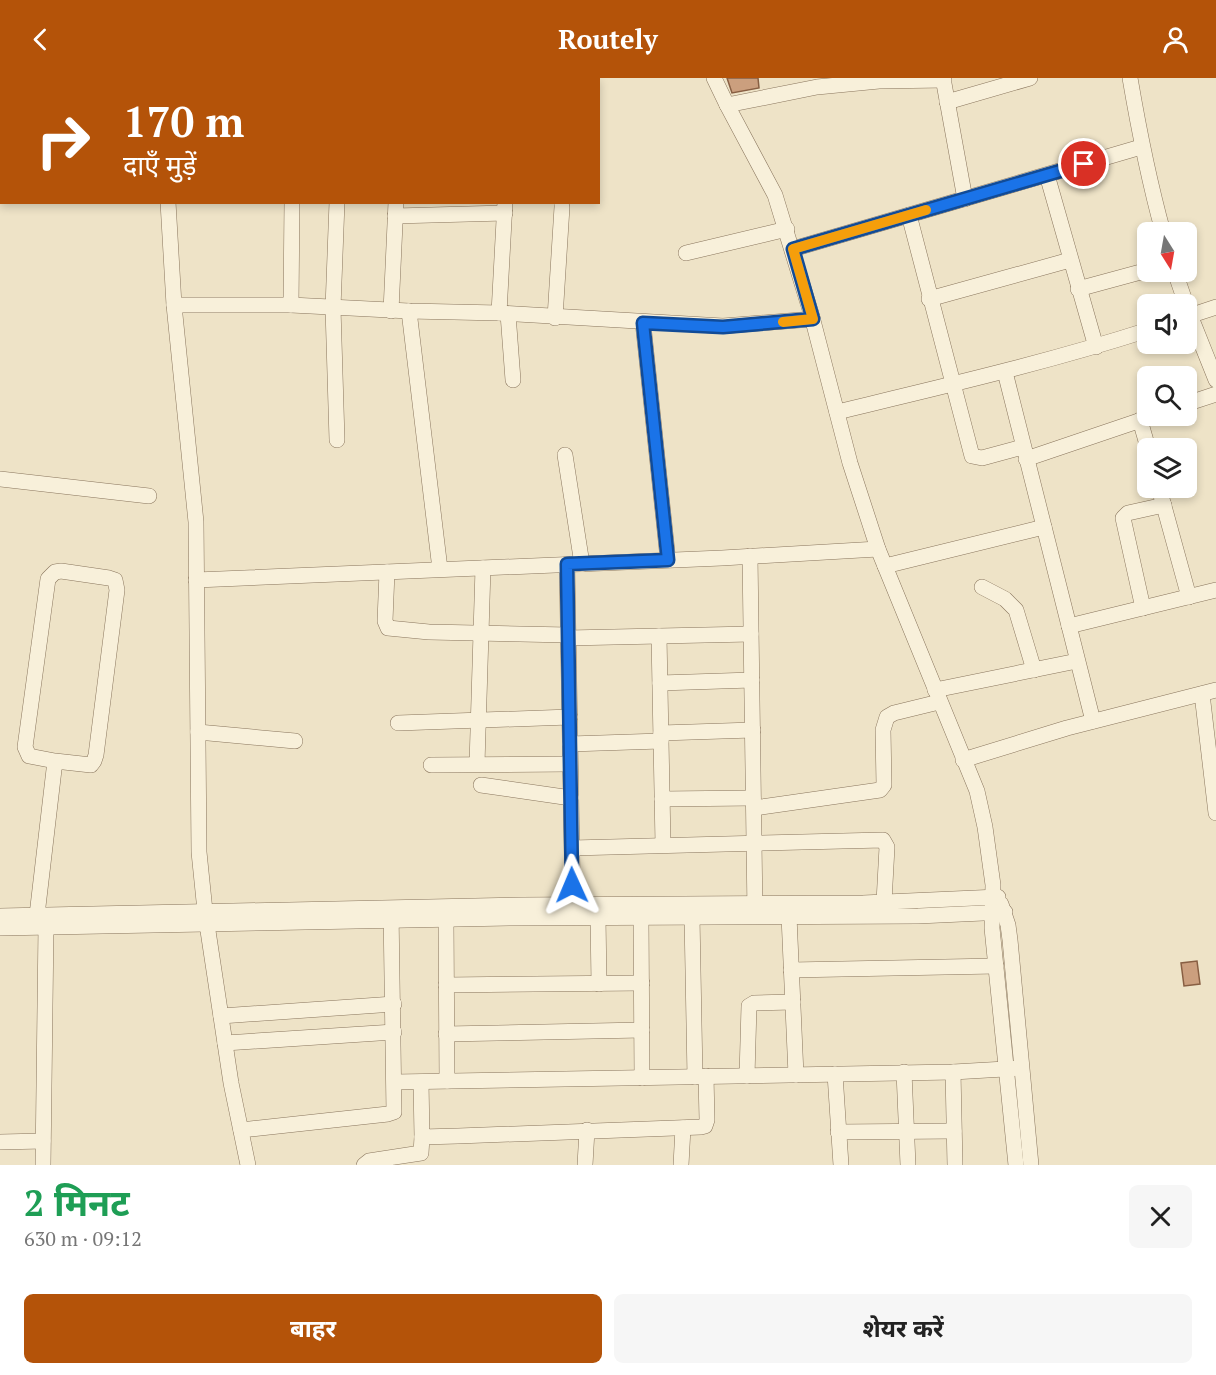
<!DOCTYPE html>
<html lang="hi">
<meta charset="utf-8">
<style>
:root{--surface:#fff;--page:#f6f6f6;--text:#222;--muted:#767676;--accent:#b45309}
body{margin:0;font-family:"PT Serif","Noto Sans Devanagari",serif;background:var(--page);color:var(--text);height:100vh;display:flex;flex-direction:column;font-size:22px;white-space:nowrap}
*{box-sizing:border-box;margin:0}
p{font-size:20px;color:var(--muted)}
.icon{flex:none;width:33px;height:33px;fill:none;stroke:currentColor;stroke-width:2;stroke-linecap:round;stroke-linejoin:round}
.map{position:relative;height:1087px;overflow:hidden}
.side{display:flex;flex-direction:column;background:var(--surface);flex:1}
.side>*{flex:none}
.hud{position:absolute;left:0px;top:0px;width:600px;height:126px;box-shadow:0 3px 9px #0003;background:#b45309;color:#fff;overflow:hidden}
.needle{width:39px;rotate:169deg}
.buttons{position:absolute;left:1137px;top:144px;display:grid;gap:12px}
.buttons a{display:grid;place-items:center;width:60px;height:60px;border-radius:9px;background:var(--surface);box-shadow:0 3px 9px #0003;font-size:30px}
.pin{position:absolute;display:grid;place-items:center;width:51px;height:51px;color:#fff;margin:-26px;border:3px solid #fff;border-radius:50%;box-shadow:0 2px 6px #0007}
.me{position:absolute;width:66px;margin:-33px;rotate:359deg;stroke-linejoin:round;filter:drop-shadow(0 0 4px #0008)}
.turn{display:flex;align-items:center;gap:21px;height:126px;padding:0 24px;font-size:27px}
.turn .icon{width:78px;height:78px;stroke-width:2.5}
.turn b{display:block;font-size:42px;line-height:51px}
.round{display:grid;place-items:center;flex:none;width:63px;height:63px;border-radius:9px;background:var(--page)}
.summary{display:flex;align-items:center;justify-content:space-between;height:102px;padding:0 24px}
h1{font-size:36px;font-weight:700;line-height:45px;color:#1e9e55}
.cta{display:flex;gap:12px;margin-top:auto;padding:12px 24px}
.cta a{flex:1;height:69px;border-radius:9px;background:var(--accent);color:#fff;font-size:24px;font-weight:700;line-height:69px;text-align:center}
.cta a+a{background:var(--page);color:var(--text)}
header{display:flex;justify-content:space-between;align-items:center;height:78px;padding:0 24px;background:var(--accent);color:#fff;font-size:27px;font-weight:700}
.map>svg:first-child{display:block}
</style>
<header><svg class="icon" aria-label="back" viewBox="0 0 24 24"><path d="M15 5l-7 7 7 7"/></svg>Routely<svg class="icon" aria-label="person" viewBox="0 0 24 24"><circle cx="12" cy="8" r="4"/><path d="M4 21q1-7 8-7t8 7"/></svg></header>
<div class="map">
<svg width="1216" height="1087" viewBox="0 0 1216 1087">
<rect width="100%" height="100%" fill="#eee3c7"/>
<g fill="#cb9f7e" stroke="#885f43" stroke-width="1.5">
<path d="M727 0H758L759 10 732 15Z"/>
<path d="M1197 883 1200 906 1184 908 1181 885Z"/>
</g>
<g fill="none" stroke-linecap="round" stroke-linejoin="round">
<g stroke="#89755d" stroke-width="16">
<g id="minor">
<path d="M165 0V2"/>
<path d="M714 0 727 27 775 117 811 235 850 385 878 471 977 713 985 749 993 807 992 850 1016 1087"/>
<path d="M943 0 965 121"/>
<path d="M1130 0C1139 53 1149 103 1163 154"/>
<path d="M293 2V0"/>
<path d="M478 2V0"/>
<path d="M947 24 1030 0"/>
<path d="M727 27 817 9 879 3 944 2"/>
<path d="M1047 97 1096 269"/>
<path d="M168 124 174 227 196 444 199 774 205 833 231 1005 248 1087"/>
<path d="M337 124 333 230 337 362"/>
<path d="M909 137 972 378 982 380 1023 369"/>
<path d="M395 138 505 135"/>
<path d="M793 171 1141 69"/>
<path d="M686 175 787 151"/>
<path d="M1175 194 1186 226"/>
<path d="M1078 211 1148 192"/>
<path d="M929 221 1070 182"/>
<path d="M174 227H291L409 233 499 235 723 248 813 241"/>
<path d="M291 227 292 124"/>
<path d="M1186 227 1216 302"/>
<path d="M391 233 396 124"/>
<path d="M409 233 440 491"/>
<path d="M499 235 505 124"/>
<path d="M508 236 513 302"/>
<path d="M1186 239 1216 229"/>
<path d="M555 240 562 129"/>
<path d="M643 245 668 482"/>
<path d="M1005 294 1093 643"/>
<path d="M1186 326 1216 316"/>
<path d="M837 334C941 309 1045 285 1148 252"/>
<path d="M1140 342 1148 370"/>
<path d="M565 377 582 486"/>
<path d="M1026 381 1153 338"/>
<path d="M0 401 149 418"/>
<path d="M1159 410 1189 519"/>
<path d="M750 478 755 835"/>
<path d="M567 486 573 837"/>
<path d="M885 488 1044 449"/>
<path d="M387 494 385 543 388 550 429 554 568 557"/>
<path d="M196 502 722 480 878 471"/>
<path d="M982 509 1005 521 1016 532 1034 592"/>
<path d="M1143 530 1123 440 1128 435 1164 427"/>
<path d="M1069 548 1216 512"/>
<path d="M659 558 663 766"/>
<path d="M568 560 751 556"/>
<path d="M660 605 752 602"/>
<path d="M935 612 1077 583"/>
<path d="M1202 616 1216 735"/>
<path d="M398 645 570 639"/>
<path d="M198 654 295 663"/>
<path d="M661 655 753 652"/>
<path d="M570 666 661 663"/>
<path d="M963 682 1067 650 1216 612"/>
<path d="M477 686 483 490"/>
<path d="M431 687 570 686"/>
<path d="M481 707 571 720"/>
<path d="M662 721 753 720"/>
<path d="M754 730 880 712 884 707 883 652 887 639 894 635 939 624"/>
<path d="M572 770 883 762 887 769 884 824"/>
<path d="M1001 826 1008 847 1010 862 1031 1087"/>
<path d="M37 837 55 683 91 687 94 683 96 677 117 512 115 502 109 500 61 493 55 494 48 501 25 669 29 678 55 683"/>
<path d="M0 838 521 827 863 825 998 819"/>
<path d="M789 838 796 997"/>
<path d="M598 839 599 906"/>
<path d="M641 839 642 1000"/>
<path d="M692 839 695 999"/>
<path d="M446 841 447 1003"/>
<path d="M0 850 509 840 918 838 1005 834"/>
<path d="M791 892 996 888"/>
<path d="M446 907 642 905"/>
<path d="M221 938 394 926"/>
<path d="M446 956 642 952"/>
<path d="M225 965 394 954"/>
<path d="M904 994 908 1087"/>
<path d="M953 994 955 1087"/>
<path d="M835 996 841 1087"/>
<path d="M747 998 749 928 754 925 793 924"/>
<path d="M395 1004 953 994 1021 990"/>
<path d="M421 1004 422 1059 458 1058 701 1049 705 1048 707 1042 706 998"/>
<path d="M241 1052 388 1036 394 1034 391 832"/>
<path d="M838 1054 954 1053"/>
<path d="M0 1064 43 1063"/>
<path d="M43 1087 46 849"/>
<path d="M364 1087 369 1083 421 1075 422 1059"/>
<path d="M585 1087 587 1052"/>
<path d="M681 1087 683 1050"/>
</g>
</g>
<use href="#minor" stroke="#f8f0da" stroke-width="15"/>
</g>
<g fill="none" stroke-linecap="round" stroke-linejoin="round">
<g stroke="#114b97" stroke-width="15">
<path id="route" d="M572 807 567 486 668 482 643 245 723 249 813 241 793 171 1084 86"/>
</g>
<use href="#route" stroke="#1a73e8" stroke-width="10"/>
<path stroke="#f59e0b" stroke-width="10" d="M783 244 813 241 793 171 926 132"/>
</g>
</svg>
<div class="buttons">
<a><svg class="needle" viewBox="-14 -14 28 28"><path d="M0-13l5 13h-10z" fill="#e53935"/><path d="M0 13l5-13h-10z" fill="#767676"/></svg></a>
<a><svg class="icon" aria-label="sound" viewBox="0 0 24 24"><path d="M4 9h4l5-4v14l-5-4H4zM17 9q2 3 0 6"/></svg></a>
<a><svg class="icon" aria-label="search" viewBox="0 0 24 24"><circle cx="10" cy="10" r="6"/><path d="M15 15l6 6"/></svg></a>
<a><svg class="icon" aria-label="layers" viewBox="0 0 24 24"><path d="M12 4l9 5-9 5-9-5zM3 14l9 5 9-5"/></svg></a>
</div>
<div class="pin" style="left:1084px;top:86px;background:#d93025"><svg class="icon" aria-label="arrive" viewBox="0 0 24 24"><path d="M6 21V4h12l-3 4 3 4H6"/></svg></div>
<svg class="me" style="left:572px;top:807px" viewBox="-20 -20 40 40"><path d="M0-17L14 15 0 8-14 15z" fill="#1a73e8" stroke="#fff" stroke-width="4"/></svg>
<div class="hud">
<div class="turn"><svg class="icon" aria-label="right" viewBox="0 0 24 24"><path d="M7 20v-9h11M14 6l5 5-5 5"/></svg><div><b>170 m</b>दाएँ मुड़ें</div></div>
</div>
</div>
<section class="side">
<div class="summary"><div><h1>2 मिनट</h1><p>630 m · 09:12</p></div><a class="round"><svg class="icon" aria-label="close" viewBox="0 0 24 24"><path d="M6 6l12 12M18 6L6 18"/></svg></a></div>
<div class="cta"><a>बाहर</a><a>शेयर करें</a></div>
</section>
